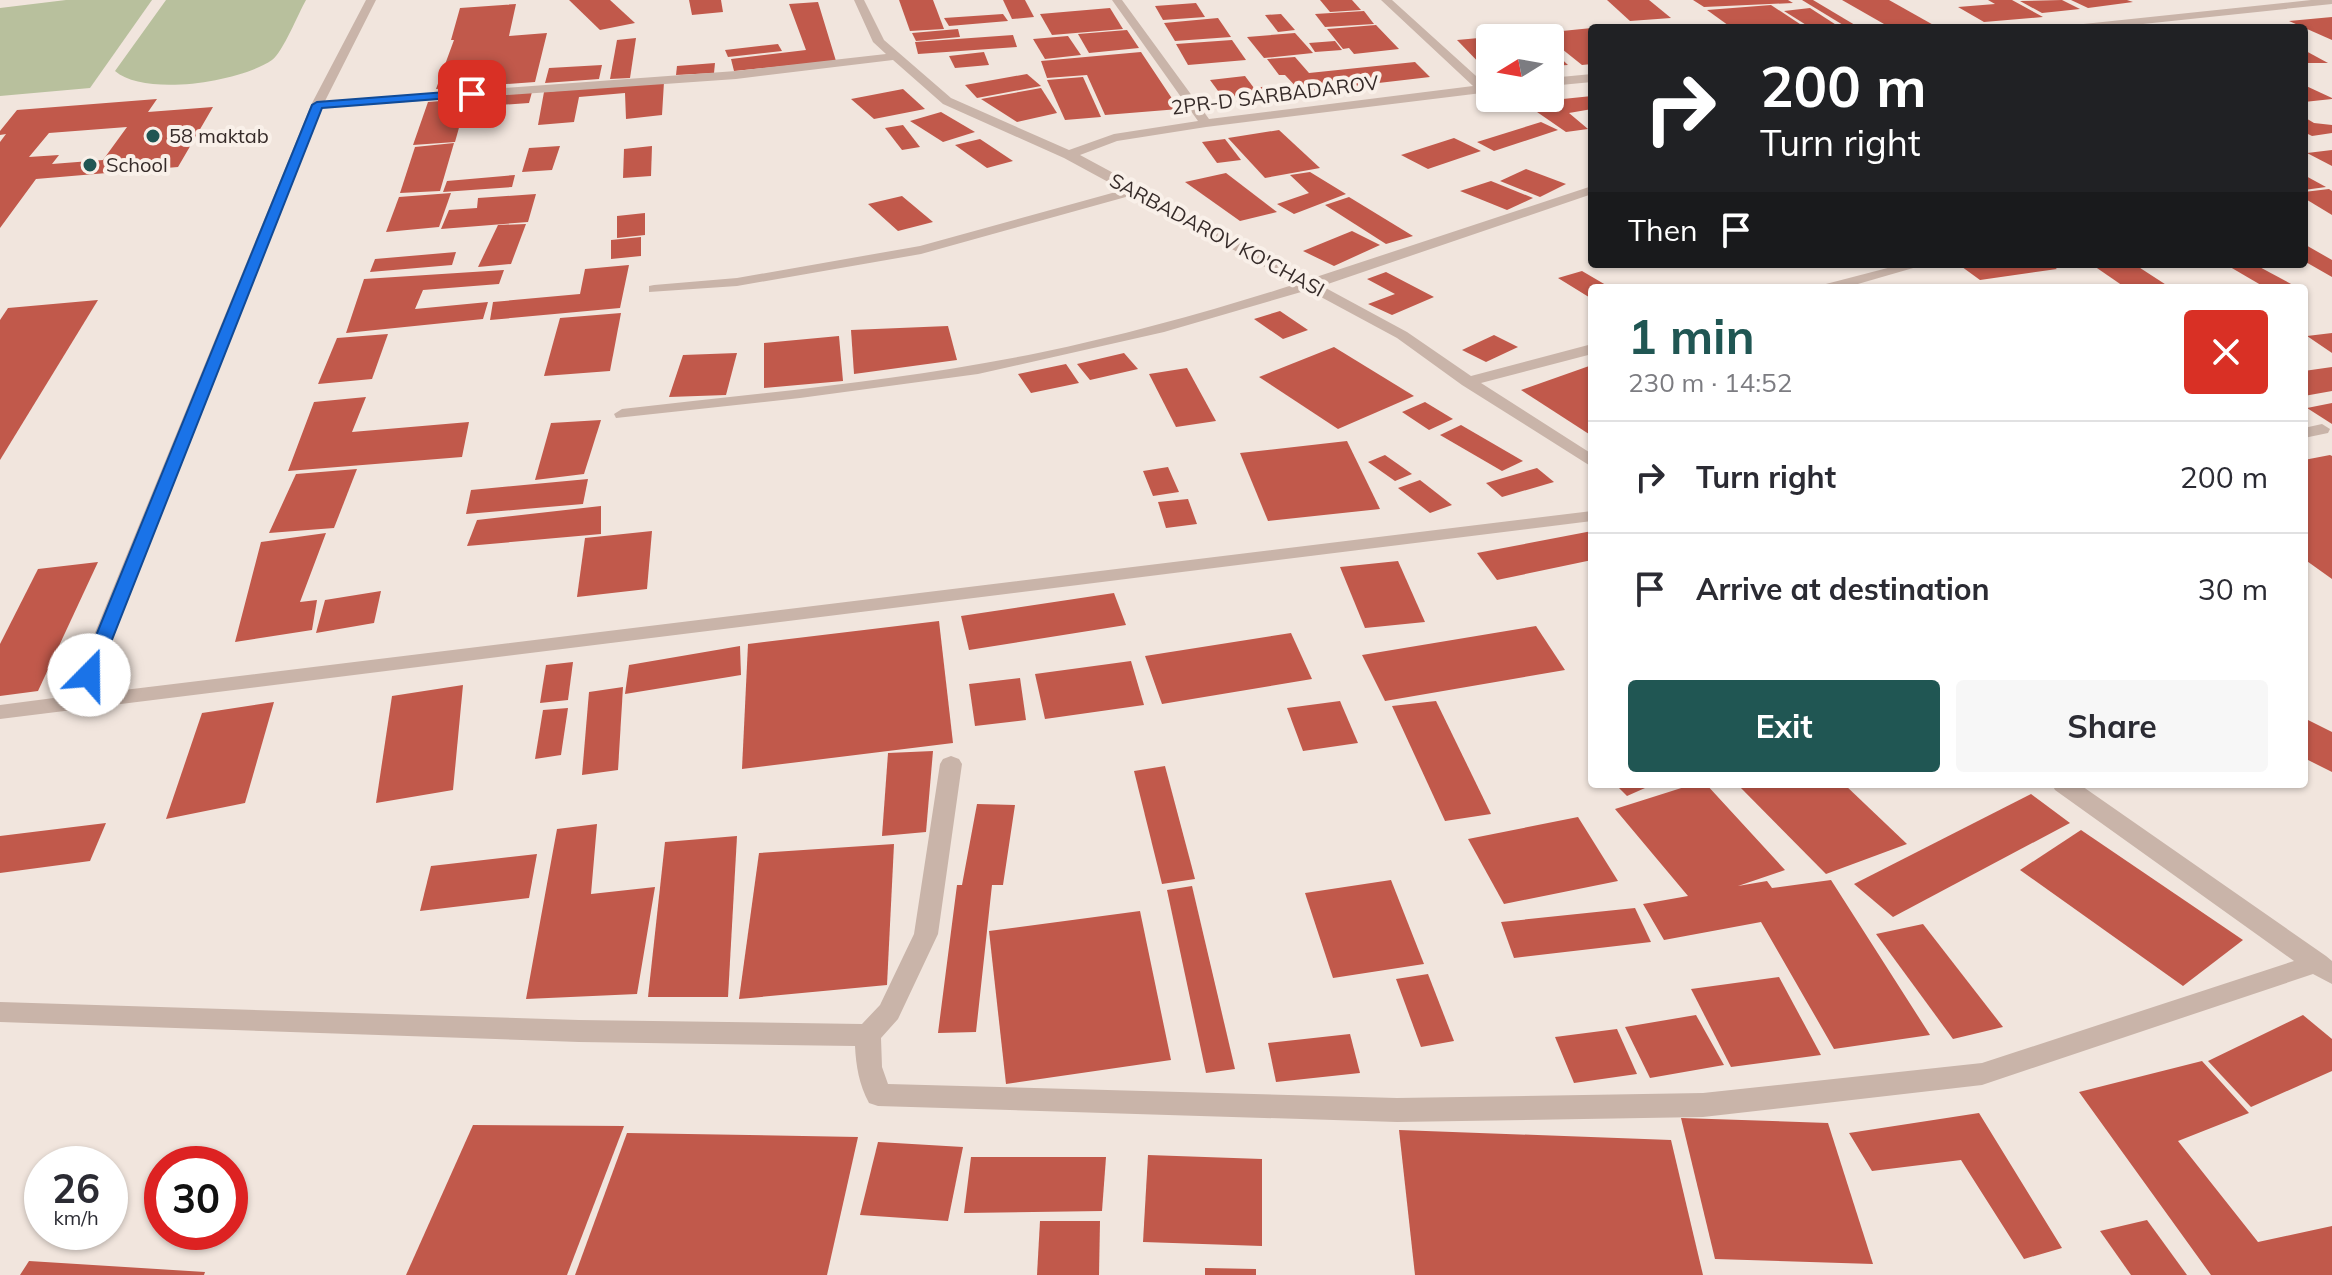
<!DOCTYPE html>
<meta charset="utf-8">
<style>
:root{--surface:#fff;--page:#f7f7f7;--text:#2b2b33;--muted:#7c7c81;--line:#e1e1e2;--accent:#205653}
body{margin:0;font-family:Mulish,sans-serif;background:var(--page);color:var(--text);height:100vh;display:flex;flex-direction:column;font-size:30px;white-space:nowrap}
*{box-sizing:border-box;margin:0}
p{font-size:26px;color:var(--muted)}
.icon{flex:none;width:44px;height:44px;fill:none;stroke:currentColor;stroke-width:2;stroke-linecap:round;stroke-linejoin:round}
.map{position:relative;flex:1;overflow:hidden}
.sheet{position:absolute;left:1588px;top:284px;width:720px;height:504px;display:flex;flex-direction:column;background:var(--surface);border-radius:8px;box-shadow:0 2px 6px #0004}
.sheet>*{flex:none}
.guide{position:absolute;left:1588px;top:24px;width:720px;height:244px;border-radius:8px;box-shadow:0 2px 6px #0004;background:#202124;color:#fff;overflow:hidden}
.needle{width:52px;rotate:259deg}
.buttons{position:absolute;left:1476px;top:24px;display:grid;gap:16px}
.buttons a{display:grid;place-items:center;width:88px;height:88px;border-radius:8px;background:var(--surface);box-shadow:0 2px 6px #0004;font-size:40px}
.speed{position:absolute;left:24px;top:1146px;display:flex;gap:16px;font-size:40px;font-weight:700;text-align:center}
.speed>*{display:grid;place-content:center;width:104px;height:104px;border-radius:50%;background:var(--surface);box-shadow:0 2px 6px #0004;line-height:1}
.speed small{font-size:20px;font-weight:400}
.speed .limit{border:12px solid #d22;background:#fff;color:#111}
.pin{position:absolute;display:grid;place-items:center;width:68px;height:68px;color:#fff;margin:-34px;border-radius:16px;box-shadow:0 4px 12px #0006}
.me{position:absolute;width:88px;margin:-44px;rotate:22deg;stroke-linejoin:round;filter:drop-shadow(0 0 6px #0008)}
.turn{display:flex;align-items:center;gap:28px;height:168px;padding:0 40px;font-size:36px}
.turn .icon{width:104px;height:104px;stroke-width:2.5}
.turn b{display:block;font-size:56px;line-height:68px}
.then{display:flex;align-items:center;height:76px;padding:0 40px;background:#0003;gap:16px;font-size:30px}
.round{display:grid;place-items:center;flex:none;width:84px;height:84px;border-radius:8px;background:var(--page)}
.summary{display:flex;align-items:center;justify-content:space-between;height:136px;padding:0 40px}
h1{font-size:48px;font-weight:700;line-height:60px;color:var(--accent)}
.button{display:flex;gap:16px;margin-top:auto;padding:16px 40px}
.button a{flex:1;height:92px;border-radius:8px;background:var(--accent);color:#fff;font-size:32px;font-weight:700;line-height:92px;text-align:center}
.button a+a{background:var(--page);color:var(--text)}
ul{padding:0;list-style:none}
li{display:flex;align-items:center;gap:24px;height:112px;padding:0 40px;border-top:2px solid var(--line)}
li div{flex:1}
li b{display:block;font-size:30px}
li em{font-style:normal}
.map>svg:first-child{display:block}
</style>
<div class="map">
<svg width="2332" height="1275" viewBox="0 0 2332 1275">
<rect width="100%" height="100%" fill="#f1e5dd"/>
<g fill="#b8c09d">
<path d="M66 0H152L90 88 0 96V8Z"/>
<path d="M166 0H306C298 14 283 52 272 60 240 82 145 97 115 71Z"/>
</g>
<g fill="#c1594b" fill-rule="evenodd">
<path d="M569 0H610L635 23 600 30Z"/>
<path d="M689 0H721L723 12 692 15Z"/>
<path d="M899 0H933L944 29 910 31Z"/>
<path d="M1003 0H1025L1034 17 1012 19Z"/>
<path d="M1320 0H1352L1361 10 1330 12Z"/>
<path d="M1607 0H1649L1671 18 1630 21Z"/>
<path d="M1693 0H1788L1793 3 1704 7Z"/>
<path d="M1802 0H1813L1860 28H1848Z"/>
<path d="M1842 0H1889L1937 27 1891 28Z"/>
<path d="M1988 0H2012L2043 17 1984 22 1958 7 1995 4Z"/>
<path d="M2062 0 2080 9 2042 13 2020 1Z"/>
<path d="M2071 0H2127L2133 2 2088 8Z"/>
<path d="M818 2 836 61 734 71 731 59 806 50 789 4Z"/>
<path d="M1196 3 1205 17 1163 20 1155 6Z"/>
<path d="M516 4 509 36 547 33 535 82 436 89 454 40H451L460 8Z"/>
<path d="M1771 5 1806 28H1732L1707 10Z"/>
<path d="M1110 8 1123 29 1052 35 1040 14Z"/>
<path d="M1810 8 1841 28H1811L1784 11Z"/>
<path d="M1364 11 1374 24 1325 27 1315 14Z"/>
<path d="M1003 14 1008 21 949 26 944 18Z"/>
<path d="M1281 14 1295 30 1278 32 1265 15Z"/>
<path d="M2332 17V40L2289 21Z"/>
<path d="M1218 18 1231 37 1175 41 1164 23Z"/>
<path d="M1376 25 1399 49 1354 54 1349 48 1343 49 1327 29Z"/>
<path d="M1592 28V64L1582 65 1542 33Z"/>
<path d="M958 29 960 37 916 41 912 33Z"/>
<path d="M1127 30 1139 48 1089 53 1078 34Z"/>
<path d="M1295 33 1313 53 1264 58 1247 37Z"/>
<path d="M1013 35 1017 47 918 54 915 42Z"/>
<path d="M1068 36 1081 55 1045 59 1033 39Z"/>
<path d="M1490 37V71H1487L1457 40Z"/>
<path d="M636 38 630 78 610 79 617 40Z"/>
<path d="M1232 40 1246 60 1188 65 1176 44Z"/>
<path d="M1335 41 1342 50 1315 52 1309 43Z"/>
<path d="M778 44 782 51 728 57 725 50Z"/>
<path d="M1550 48 1568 65 1550 66Z"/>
<path d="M2304 50 2328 63H2304Z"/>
<path d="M984 52 989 65 955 68 949 56Z"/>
<path d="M1141 52 1179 109 1105 115 1087 75 1047 78 1041 61Z"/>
<path d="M1295 57 1309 73 1415 62 1430 77 1301 92 1285 75H1279L1267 59Z"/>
<path d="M715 63 714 73 676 75 677 66Z"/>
<path d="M602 65 599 79 545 83 549 68Z"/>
<path d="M1027 74 1041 86 977 98 965 85Z"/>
<path d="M1245 76 1254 88 1269 86 1275 93 1224 99 1210 80Z"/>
<path d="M1083 77 1101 117 1065 120 1047 80Z"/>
<path d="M664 82 662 115 626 119 625 93 579 97 574 122 538 125 544 92Z"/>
<path d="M2304 85 2332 98V99L2304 102Z"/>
<path d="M1041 88 1057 113 1017 122 981 99Z"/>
<path d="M903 89 925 109 874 119 851 99Z"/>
<path d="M532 92 529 103 469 107 473 96Z"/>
<path d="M1592 96V109L1569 113 1588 129 1566 132 1524 103Z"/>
<path d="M157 99 148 112 213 107 178 167 36 179 0 228V142L6 134 0 135V131L17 110ZM127 127 103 160 52 164 59 155 29 157 49 133Z"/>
<path d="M467 99 455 142 413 145 428 102Z"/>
<path d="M941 112 975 132 943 142 910 121Z"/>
<path d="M2304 117 2314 123 2332 125V133L2312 136 2304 132Z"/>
<path d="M1541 122 1558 130 1494 151 1477 142Z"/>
<path d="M903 125 920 147 902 150 885 128Z"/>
<path d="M1279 130 1320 168 1265 178 1228 138Z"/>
<path d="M1454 138 1481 151 1428 169 1401 155Z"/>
<path d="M980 139 1013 161 987 168 955 145Z"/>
<path d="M1225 139 1241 160 1217 163 1202 142Z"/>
<path d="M454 143 440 191 400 193 415 147Z"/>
<path d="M560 146 552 170 522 172 529 148Z"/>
<path d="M652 146 651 176 623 178 624 149Z"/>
<path d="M2332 150V166L2307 153Z"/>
<path d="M1526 169 1566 184 1540 197 1500 181Z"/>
<path d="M1310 172 1346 194 1294 214 1277 204 1309 193 1290 175Z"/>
<path d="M1226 173 1277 212 1240 221 1185 182Z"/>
<path d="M515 175 512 187 443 192 447 181Z"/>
<path d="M2304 175 2326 187 2304 190Z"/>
<path d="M1491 181 1533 198 1507 210 1460 191Z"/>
<path d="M2329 189 2332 191V215L2304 198V192Z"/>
<path d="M451 193 439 227 386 232 399 197Z"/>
<path d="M536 194 528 222 441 229 449 210 477 208 478 198Z"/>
<path d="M902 196 933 222 898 231 868 204Z"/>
<path d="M1349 197 1413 236 1386 244 1325 205Z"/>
<path d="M645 213V235L617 238V216Z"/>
<path d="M526 224 511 264 478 267 498 225Z"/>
<path d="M1352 231 1380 245 1334 266 1303 251Z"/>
<path d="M641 237V256L611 259V240Z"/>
<path d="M2304 244 2332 260V277L2304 261Z"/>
<path d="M456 252 452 265 370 272 375 259Z"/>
<path d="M1958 264H2050L2057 269 1980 280Z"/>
<path d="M2109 264H2134L2171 288H2126L2094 266Z"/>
<path d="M2225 264H2254L2293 285 2266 288Z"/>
<path d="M629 265 620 308 490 320 493 302 580 294 585 269Z"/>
<path d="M504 270 499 284 423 290 415 309 488 302 483 319 346 333 364 279Z"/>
<path d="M1582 271 1611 288H1592V299L1558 278Z"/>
<path d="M1386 272 1434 297 1392 315 1368 304 1395 294 1367 279Z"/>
<path d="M98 300 0 460V320L8 308Z"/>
<path d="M1280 311 1308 330 1283 339 1254 319Z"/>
<path d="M621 313 610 371 544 376 560 318Z"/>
<path d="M948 326 957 360 854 374 851 330Z"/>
<path d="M2332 333V353L2307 336Z"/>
<path d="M388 334 372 379 318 384 337 338Z"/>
<path d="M1494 335 1518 347 1486 362 1462 350Z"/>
<path d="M839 336 843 381 764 388V343Z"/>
<path d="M1334 347 1414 396 1338 429 1259 377Z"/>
<path d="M737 353 726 395 669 397 683 355Z"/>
<path d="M1124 353 1138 369 1090 380 1077 364Z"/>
<path d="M1066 364 1079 383 1031 393 1018 374Z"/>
<path d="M1592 365V436L1521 390Z"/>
<path d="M2332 367V391L2304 396V371Z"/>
<path d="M1187 368 1216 421 1176 427 1149 374Z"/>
<path d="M366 397 352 432 469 422 462 457 288 471 314 402Z"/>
<path d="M1425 402 1453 419 1429 430 1402 412Z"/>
<path d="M2332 403V424L2307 408Z"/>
<path d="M601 420 584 474 535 480 551 423Z"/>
<path d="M1461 425 1523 461 1502 471 1440 435Z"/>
<path d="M1347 441 1380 509 1268 521 1240 453Z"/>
<path d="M1385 455 1412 474 1395 481 1368 462Z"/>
<path d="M2330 455 2332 456V579L2304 559V460Z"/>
<path d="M1168 467 1179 492 1153 496 1143 471Z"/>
<path d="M1537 468 1554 482 1502 497 1486 483Z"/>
<path d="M357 469 334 528 269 533 296 474Z"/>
<path d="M588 479 583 504 466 514 471 490Z"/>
<path d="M1420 480 1452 505 1430 513 1398 488Z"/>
<path d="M1188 499 1197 524 1166 528 1158 502Z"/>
<path d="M601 506V534L467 546 477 520Z"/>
<path d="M652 531 647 589 577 597 585 538Z"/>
<path d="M1592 531V560L1497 580 1477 553Z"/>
<path d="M326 533 300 602 317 600 312 630 235 642 261 542Z"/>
<path d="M1398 561 1425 622 1365 628 1340 567Z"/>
<path d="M98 562 38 691 0 696V644L38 569Z"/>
<path d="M381 591 374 623 316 633 325 600Z"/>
<path d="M1114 593 1126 625 969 650 961 616Z"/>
<path d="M939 621 953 743 742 769 748 644Z"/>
<path d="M1536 626 1565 670 1385 701 1362 655Z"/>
<path d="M1291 633 1312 679 1162 704 1145 656Z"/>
<path d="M740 646 741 675 625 694 629 665Z"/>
<path d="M1131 661 1144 705 1045 719 1035 674Z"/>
<path d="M573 662 568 700 540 703 546 665Z"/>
<path d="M1020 678 1026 720 975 726 969 684Z"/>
<path d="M463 685 453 790 376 803 392 696Z"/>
<path d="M623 687 618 770 582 775 589 692Z"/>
<path d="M1340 701 1358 743 1303 751 1287 708Z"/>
<path d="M1436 701 1491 814 1445 821 1392 706Z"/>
<path d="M274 702 245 803 166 819 202 713Z"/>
<path d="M568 708 561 755 535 759 543 710Z"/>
<path d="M2304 718 2332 732V772L2304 758Z"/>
<path d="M933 751 926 832 882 836 888 753Z"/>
<path d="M1165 766 1195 879 1162 884 1134 771Z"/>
<path d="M1615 784H1654L1627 796Z"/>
<path d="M1694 784H1706L1785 870 1738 886 1767 881 1772 888 1831 880 1930 1035 1834 1049 1761 922 1664 940 1643 904 1688 896 1615 809Z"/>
<path d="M1737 784H1844L1907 844 1826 874Z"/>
<path d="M2031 794 2070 823 1893 917 1854 884Z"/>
<path d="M977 804 1015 805 1003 885H992L976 1032 938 1033 957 885H962Z"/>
<path d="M1578 817 1618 881 1504 904 1468 839Z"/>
<path d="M106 823 90 861 0 873V836Z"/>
<path d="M597 824 591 894 655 887 637 994 526 999 557 829Z"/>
<path d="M2081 830 2243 940 2183 986 2020 870Z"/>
<path d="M737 836 728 997H648L665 842Z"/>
<path d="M894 844 887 985 739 999 759 853Z"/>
<path d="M537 854 529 898 420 911 431 866Z"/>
<path d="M1391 880 1424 964 1333 978 1305 893Z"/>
<path d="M1192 886 1235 1069 1206 1073 1167 890Z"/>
<path d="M1635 908 1651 942 1514 958 1501 922Z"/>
<path d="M1140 911 1171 1060 1006 1084 989 931Z"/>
<path d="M1923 924 2003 1027 1953 1039 1876 934Z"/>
<path d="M1428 974 1454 1041 1421 1047 1396 979Z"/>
<path d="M1779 977 1821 1055 1731 1067 1691 989Z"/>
<path d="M1696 1015 1724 1065 1650 1078 1625 1027Z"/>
<path d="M2303 1015 2332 1039V1071L2251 1107 2208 1061Z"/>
<path d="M1617 1029 1637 1074 1574 1083 1555 1037Z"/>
<path d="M1350 1034 1360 1073 1276 1082 1268 1043Z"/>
<path d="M2202 1061 2249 1113 2178 1141 2258 1242 2332 1226V1275H2211L2079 1092Z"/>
<path d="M1979 1113 2062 1248 2024 1259 1961 1160 1872 1171 1849 1133Z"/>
<path d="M1681 1118 1828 1123 1873 1264 1715 1259Z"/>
<path d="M473 1125 624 1126 567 1275H406Z"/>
<path d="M1399 1130 1671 1140 1703 1275H1415Z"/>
<path d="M627 1133 858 1137 827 1275H575Z"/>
<path d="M878 1142 963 1147 948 1221 860 1215Z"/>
<path d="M1148 1155 1262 1159V1246L1143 1242Z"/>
<path d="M971 1157H1106L1102 1211 964 1213Z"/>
<path d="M2147 1220 2187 1275H2131L2100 1231Z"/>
<path d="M1040 1221H1100L1099 1275H1037Z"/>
<path d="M29 1261 205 1272 204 1275H20Z"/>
<path d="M1205 1268 1256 1269V1275H1205Z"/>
</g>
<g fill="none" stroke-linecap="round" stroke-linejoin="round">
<g fill="#c9b4a9" fill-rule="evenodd">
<path d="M366 0H376L325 101 736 71 886 54 873 42 854 0H864L884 40 951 98 1069 150 1114 134 1198 121 1112 0H1122L1209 119 1473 86 1381 0H1392L1486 85 1490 84V92L1206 127 1117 141 1080 155 1310 279 1592 186V194L1322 286 1407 332 1471 376 1592 344V354L1481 383 1592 454V467L1462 385 1397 338 1308 290 1164 332 978 374 800 398 616 418 614 414 622 409C761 393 901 381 1038 353 1125 335 1211 311 1296 284L1133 195 921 254 737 286 649 292V286L654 285 737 278 920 246 1123 190 1064 158 943 104 893 60 736 79 322 108 91 694 1592 511V521L0 719V705L69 696 311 105Z"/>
<path d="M2311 0H2332V4L2105 28H2068L2074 25Z"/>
<path d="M1592 74V82L1550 86V78Z"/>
<path d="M1903 264H1927L1844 288H1820L1822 285Z"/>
<path d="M2322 424 2330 429 2328 433 2304 438V428Z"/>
<path d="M951 756 959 759 962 764 938 934 898 1019 881 1038 882 1067 888 1084 1397 1098 1703 1093 1982 1063 2294 961 2055 790 2052 784H2079L2326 956 2332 961V984L2313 974 1982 1085 1703 1117 1397 1122 878 1106 869 1103C859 1084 856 1066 855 1046L579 1042 0 1022V1002L579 1020 862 1024 880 1005 914 934 940 764 943 759Z"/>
</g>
</g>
<path fill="#1a73e8" stroke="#114b97" stroke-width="2" d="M472 90 476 91V96L322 108 98 675 89 681 82 679 80 675 312 105 317 102Z"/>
<g fill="#205653" stroke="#f9f0e9" stroke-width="3">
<circle cx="153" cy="136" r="8"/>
<circle cx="90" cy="165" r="8"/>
</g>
<g text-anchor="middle" stroke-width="8" stroke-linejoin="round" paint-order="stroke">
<g font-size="20" fill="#362b29" stroke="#f9f0e9">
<text transform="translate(1275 95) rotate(-7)" y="7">2PR-D SARBADAROV</text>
<text transform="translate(1217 235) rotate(28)" y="7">SARBADAROV KO'CHASI</text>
</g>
<g font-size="20" fill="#362b29" stroke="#f9f0e9" text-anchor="start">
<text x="169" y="143">58 maktab</text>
<text x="106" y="172">School</text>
</g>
</g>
</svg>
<div class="buttons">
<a><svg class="needle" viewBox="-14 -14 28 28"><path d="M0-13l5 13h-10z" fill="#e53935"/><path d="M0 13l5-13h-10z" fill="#7c7c81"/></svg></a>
</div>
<div class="speed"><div>26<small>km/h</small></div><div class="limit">30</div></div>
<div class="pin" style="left:472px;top:94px;background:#d93025"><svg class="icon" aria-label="arrive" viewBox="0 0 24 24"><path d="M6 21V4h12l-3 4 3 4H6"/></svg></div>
<svg class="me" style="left:89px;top:675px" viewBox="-20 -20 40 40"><circle r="19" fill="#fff"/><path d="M0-13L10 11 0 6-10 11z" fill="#1a73e8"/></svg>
<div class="guide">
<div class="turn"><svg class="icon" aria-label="right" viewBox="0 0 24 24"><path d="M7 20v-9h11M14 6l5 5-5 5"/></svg><div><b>200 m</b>Turn right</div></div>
<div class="then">Then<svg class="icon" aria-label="arrive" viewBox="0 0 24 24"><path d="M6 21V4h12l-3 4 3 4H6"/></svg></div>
</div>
<section class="sheet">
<div class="summary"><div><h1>1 min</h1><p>230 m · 14:52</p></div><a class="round" style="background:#d93025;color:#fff"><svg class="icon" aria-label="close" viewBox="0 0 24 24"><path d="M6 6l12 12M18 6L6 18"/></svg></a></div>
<ul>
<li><svg class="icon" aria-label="right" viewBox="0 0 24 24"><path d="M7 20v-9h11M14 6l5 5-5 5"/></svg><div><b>Turn right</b></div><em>200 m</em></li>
<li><svg class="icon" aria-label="arrive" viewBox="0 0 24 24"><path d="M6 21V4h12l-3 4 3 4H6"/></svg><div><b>Arrive at destination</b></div><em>30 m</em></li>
</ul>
<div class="button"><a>Exit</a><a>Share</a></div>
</section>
</div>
